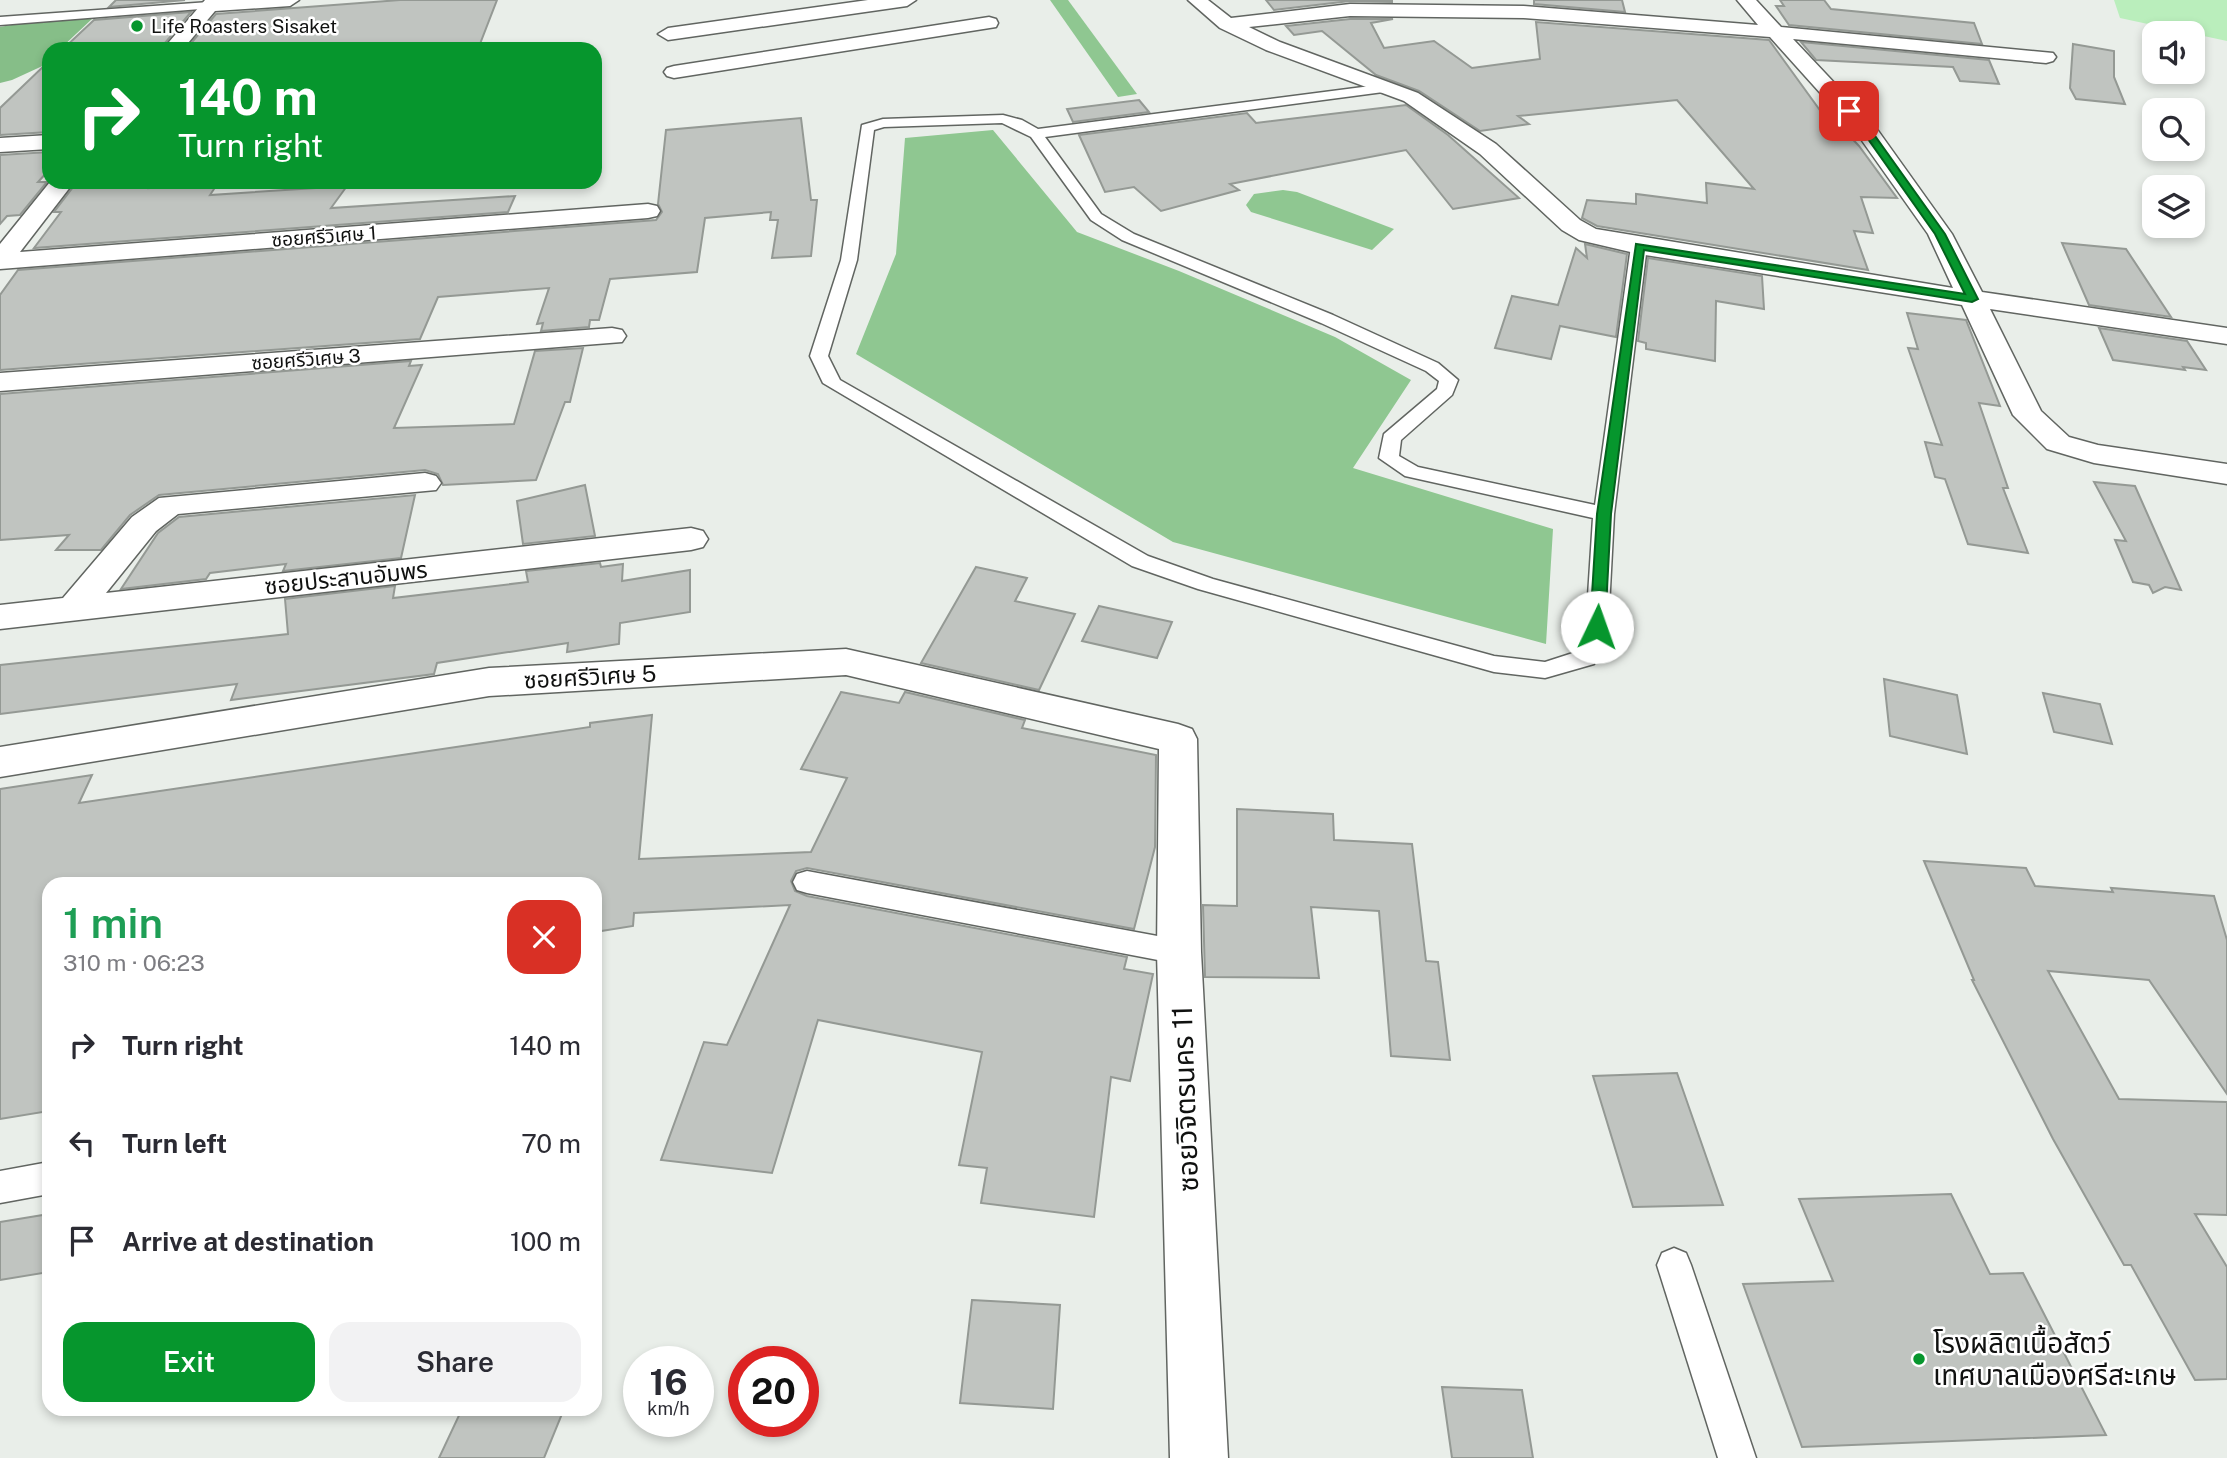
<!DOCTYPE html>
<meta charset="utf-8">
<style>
:root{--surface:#fff;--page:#f2f2f3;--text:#2b2b33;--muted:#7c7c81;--accent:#06962d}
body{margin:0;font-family:"Public Sans","Noto Sans Thai",sans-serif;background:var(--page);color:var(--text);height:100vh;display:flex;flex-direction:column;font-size:26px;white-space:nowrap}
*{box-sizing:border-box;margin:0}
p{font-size:23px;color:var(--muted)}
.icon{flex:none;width:38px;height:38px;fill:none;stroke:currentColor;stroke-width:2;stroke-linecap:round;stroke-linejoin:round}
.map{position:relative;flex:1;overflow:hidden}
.side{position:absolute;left:42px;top:877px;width:560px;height:539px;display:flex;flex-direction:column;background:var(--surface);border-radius:21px;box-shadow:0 4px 10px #0003}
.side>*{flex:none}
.banner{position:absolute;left:42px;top:42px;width:560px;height:147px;border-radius:21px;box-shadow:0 4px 10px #0003;background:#06962d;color:#fff;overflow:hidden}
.fabs{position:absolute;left:2142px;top:21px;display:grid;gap:14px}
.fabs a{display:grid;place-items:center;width:63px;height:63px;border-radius:14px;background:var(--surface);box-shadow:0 4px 10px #0003;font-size:35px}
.speed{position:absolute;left:623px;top:1346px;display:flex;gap:14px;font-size:35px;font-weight:700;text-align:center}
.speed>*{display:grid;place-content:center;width:91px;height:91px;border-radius:50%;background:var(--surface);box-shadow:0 4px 10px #0003;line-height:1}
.speed small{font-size:18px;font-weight:400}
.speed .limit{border:10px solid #d22;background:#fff;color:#111}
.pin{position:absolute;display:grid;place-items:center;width:60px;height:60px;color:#fff;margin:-30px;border-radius:14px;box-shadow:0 4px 10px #0006}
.me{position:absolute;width:77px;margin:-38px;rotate:3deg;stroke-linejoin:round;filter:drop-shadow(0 0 5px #0008)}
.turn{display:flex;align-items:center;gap:24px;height:147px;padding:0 21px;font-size:32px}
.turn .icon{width:91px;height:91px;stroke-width:2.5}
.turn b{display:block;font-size:49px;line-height:60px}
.round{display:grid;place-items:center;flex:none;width:74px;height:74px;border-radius:21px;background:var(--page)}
.overview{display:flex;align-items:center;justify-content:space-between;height:119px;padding:0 21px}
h1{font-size:42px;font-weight:600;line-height:52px;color:#1e9e55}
.action{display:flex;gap:14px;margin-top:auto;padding:14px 21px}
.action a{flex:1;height:80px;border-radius:21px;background:var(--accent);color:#fff;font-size:28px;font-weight:600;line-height:80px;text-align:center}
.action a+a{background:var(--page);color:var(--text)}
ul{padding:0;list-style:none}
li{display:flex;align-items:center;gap:21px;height:98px;padding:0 21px}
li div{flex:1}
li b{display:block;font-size:26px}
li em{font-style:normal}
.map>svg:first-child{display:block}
</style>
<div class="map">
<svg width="2227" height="1458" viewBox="0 0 2227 1458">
<rect width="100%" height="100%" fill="#e9eee9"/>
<path fill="#baeebc" d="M2114 0H2227V41L2120 18Z"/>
<path fill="#86be88" d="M93 18 60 49H49V63L12 80 0 83V27L33 21Z"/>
<g fill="#8fc791">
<path d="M1050 0H1068L1137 94 1118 97Z"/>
<path d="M993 130 1077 232 1179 271 1335 337 1411 380 1353 468 1553 529 1546 644 1173 542 856 354 896 254 905 138Z"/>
<path d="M1283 190 1297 192 1394 229 1372 250 1251 212 1246 205 1254 194Z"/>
</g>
<g fill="#c0c4c0" stroke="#949994" stroke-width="2">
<path d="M116 0H185L109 7Z"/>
<path d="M400 0H497L478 49H186L216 14Z"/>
<path d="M1266 0H1392V2L1350 1 1274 10Z"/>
<path d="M1534 0H1622L1625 12 1534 4Z"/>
<path d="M1780 0H1824L1831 9 1974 23 1982 44 1789 25 1776 6H1784Z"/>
<path d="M191 12 160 49H63L94 20Z"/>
<path d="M1350 19H1393L1371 23 1384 48 1434 41 1472 68 1540 59 1536 22 1769 40 1835 131H1845L1859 146 1897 198 1861 197 1873 233 1854 231 1868 270 1597 226 1582 218 1587 200 1636 204V194L1707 203 1706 183 1754 189 1677 100 1518 116 1529 124 1480 131 1419 91 1376 75 1322 31 1294 35 1286 26Z"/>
<path d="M1801 42 1989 60 1999 84 1960 81 1953 67 1816 60Z"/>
<path d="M2073 44 2114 51V77L2125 104 2076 99 2070 88Z"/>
<path d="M49 61V132L0 135V108Z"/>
<path d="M1139 100 1149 112 1073 122 1067 109Z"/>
<path d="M1406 105 1448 135 1519 198 1453 209 1406 150 1230 184 1239 190 1161 211 1134 187 1105 192 1079 135 1247 113 1256 123Z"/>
<path d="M801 118 811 200H817L811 256 772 258 778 220H770L771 212 705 218 697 272 610 279 599 320H590L589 327 541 331 543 323 537 324 549 288 438 297 420 339 0 370V295L18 270 656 220 662 212 658 204 666 130Z"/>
<path d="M49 152V170L38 182H47L20 215 7 216 0 224V155Z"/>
<path d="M77 182H153L149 188 218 183 210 195 347 186 331 208 515 196 508 212 34 248 61 212H54Z"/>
<path d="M2062 243 2126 249 2171 317 2089 305Z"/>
<path d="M1585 244 1627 254 1616 337 1560 326 1551 359 1495 348 1512 296 1558 305 1576 248 1587 258Z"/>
<path d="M1648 258 1762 276 1764 309 1716 301 1715 361 1646 349V343L1638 341Z"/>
<path d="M1907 313 1966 320 2000 406 1979 403 2008 488H2003L2028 553 1968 544 1945 479 1935 477 1925 442 1942 445 1908 348 1918 349Z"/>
<path d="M2099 328 2187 341 2206 370 2183 367 2185 370 2113 360Z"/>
<path d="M583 348 570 402H565L536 480 443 485 438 474 425 470 159 495 130 515 101 550H56L69 535 0 540V394L411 361 409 366 422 365 394 428 514 424 535 351Z"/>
<path d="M2094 482 2135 486 2181 590 2165 587 2153 593 2149 585 2133 582 2115 540 2126 541Z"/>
<path d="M585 485 595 536 523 544 517 501Z"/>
<path d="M415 495 401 558 283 571 286 564 210 573 206 579 121 589 158 533 179 517Z"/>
<path d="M600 563 601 567 623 564 622 581 690 570V612L620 623 619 644 567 652 568 643 437 663 434 674 231 700 237 684 0 714V665L288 634 285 599 395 586 393 598 528 582 526 571Z"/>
<path d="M976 567 1027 578 1015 601 1075 614 1039 690 921 663Z"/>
<path d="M1099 606 1172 622 1157 658 1082 641Z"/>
<path d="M1884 679 1957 695 1967 754 1890 736Z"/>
<path d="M841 692 899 703 905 692 1025 720 1022 728 1156 755 1155 847 1134 929 807 868 796 871 791 881 795 891 807 896 1127 957 1124 969 1153 974 1130 1081 1111 1077 1094 1217 981 1203 987 1168 959 1165 982 1052 818 1020 772 1173 661 1160 704 1042 727 1045 790 905 634 913 633 926 595 932V884H49V1111L0 1119V789L92 775 79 803 590 727V723L652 715 639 859 811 852 847 778 801 769Z"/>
<path d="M2043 693 2100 704 2112 744 2054 732Z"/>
<path d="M1237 809 1333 814 1334 840 1412 844 1426 961 1438 962 1450 1060 1391 1056 1379 911 1311 907 1319 978 1205 977 1203 905 1237 906Z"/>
<path d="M1924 861 2026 868 2035 886 2113 892 2111 888 2214 896 2227 940V1094L2149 980 2048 971 2119 1099 2227 1102V1215L2195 1214 2227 1267V1379L2195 1380 2131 1265H2124L2053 1139 1972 980H1974Z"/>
<path d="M1677 1073 1723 1205 1633 1207 1593 1076Z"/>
<path d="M1951 1194 1990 1274 2023 1273 2106 1435 1802 1447 1743 1284 1833 1281 1799 1199Z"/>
<path d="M49 1214V1272L0 1280V1222Z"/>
<path d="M972 1300 1060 1305 1053 1409 960 1403Z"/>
<path d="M1442 1387 1522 1390 1533 1458H1452Z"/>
<path d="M462 1409H564L544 1458H439Z"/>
</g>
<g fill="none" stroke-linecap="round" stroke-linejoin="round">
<g stroke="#616561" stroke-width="3">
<g id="lane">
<path d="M209 2 213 4V8L0 25V17Z"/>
<path d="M1386 84 1393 88 1391 91 1045 137 1101 214 1134 234 1333 315 1438 363 1458 380 1452 395 1401 440 1399 456 1418 467 1595 505 1631 246 1633 243H1645L1647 246 1614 514 1608 627 1594 664 1545 678 1494 672 1198 589 1132 566 823 383 810 356 841 260 862 125 883 119 1003 115 1022 120 1038 129ZM1002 123 1031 137 1091 220 1122 240 1321 323 1426 371 1439 381 1437 389 1384 434 1379 458 1405 476 1593 518 1586 627 1576 652 1545 662 1494 656 1213 579 1148 556 840 380 828 356 857 260 874 130 884 127Z"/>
<path d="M807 871 1179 940 1189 943 1193 952 1189 961 1179 964 807 893 797 890 793 882 797 874Z"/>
<path d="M49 1162V1194L0 1203V1171Z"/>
<path d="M1674 1248 1686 1253 1691 1265 1756 1458H1718L1657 1265 1662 1253Z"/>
</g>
</g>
<g stroke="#616561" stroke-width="3">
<g id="street">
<path d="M205 0H299L290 6 215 11 183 49H163Z"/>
<path d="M868 0H916L907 6 668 40 658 34 668 28Z"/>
<path d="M1188 0H1208L1231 18 1350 4 1524 6 1758 25 1737 0H1756L1781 27 2053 53 2056 57 2053 61 2046 63 1793 39 1874 125 1952 234 1982 292 2227 328V344L1990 309 2041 411 2069 437 2098 445 2227 464V484L2094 463 2047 449 2013 415 1962 305 1639 254 1579 240 1562 230 1480 154 1404 101 1266 50 1220 28ZM1350 16 1524 18 1770 37 1858 135 1928 234 1953 288 1596 229 1580 220 1496 144 1418 93 1280 42 1249 27Z"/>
<path d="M989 17 996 19 998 23 996 27 674 78 667 76 664 72 667 68 674 66Z"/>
<path d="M49 135V149L0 152V138Z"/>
<path d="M50 182H74L20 252 648 204 657 206 660 211 657 216 648 218 0 269V244Z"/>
<path d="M612 328 622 330 626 336 622 342 0 391V373Z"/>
<path d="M425 473 436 476 441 483 436 490 178 514 156 531 106 593 691 528 703 531 708 539 703 547 691 550 0 629V605L63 598 132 517 159 498Z"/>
<path d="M846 649 1178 724 1192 729 1197 739 1201 952 1228 1458H1170L1157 952 1159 749 846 675 489 696 0 777V747L489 668Z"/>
</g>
</g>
<use href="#lane" fill="#fff" fill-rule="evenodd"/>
<use href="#street" fill="#fff" fill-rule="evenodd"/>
</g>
<path fill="#06962d" stroke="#04621d" stroke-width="2" d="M1849 108 1870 129 1945 234 1978 299 1972 302 1644 250 1611 514 1605 627 1603 630H1592L1590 627 1597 514 1636 244 1965 294 1935 234 1863 132 1844 111Z"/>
<g fill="#06962d" stroke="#fff" stroke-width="2.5">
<circle cx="137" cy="26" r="7"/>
<circle cx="1919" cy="1359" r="7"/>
</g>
<g text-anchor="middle" stroke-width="5" stroke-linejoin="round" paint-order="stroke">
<g font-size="19" fill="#101110" stroke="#fff" text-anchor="start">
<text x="151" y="33">Life Roasters Sisaket</text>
</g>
<g font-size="19" fill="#101110" stroke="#fff">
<text transform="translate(324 236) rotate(-4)" y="7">ซอยศรีวิเศษ 1</text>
<text transform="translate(306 359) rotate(-4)" y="7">ซอยศรีวิเศษ 3</text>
</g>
<g font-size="23" fill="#101110" stroke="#fff">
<text transform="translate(346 578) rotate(-6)" y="8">ซอยประสานอัมพร</text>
<text transform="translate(590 677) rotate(-3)" y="8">ซอยศรีวิเศษ 5</text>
</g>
<g font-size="28" fill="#101110" stroke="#fff">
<text transform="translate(1185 1099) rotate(-92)" y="10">ซอยวิจิตรนคร 11</text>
</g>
<g font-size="28" fill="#101110" stroke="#fff" text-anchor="start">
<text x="1933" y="1353">โรงผลิตเนื้อสัตว์<tspan x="1933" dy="32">เทศบาลเมืองศรีสะเกษ</tspan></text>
</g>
</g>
</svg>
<div class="fabs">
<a><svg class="icon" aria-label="sound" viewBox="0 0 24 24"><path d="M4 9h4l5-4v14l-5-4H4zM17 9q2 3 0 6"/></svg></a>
<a><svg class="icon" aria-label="search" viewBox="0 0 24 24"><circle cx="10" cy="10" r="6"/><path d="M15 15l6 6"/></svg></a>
<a><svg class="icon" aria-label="layers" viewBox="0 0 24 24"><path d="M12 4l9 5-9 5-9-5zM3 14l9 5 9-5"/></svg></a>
</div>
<div class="speed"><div>16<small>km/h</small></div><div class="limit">20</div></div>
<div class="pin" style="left:1849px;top:111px;background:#d93025"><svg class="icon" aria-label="arrive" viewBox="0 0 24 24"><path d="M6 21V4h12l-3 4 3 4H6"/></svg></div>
<svg class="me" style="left:1597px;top:627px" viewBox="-20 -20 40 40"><circle r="19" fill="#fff"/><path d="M0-13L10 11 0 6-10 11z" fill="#06962d"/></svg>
<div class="banner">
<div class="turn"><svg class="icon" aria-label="right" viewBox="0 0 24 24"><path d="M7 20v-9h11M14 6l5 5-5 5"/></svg><div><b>140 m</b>Turn right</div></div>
</div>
<section class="side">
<div class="overview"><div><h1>1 min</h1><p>310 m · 06:23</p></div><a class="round" style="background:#d93025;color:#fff"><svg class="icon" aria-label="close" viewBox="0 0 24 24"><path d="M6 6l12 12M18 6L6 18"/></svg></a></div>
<ul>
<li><svg class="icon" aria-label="right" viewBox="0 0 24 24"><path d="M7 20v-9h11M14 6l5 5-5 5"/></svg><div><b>Turn right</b></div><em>140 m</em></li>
<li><svg class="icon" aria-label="left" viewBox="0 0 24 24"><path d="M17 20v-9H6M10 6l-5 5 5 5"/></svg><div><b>Turn left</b></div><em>70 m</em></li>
<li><svg class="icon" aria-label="arrive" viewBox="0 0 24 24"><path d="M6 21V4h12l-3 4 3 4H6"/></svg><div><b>Arrive at destination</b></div><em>100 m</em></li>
</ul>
<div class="action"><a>Exit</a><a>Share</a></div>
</section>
</div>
